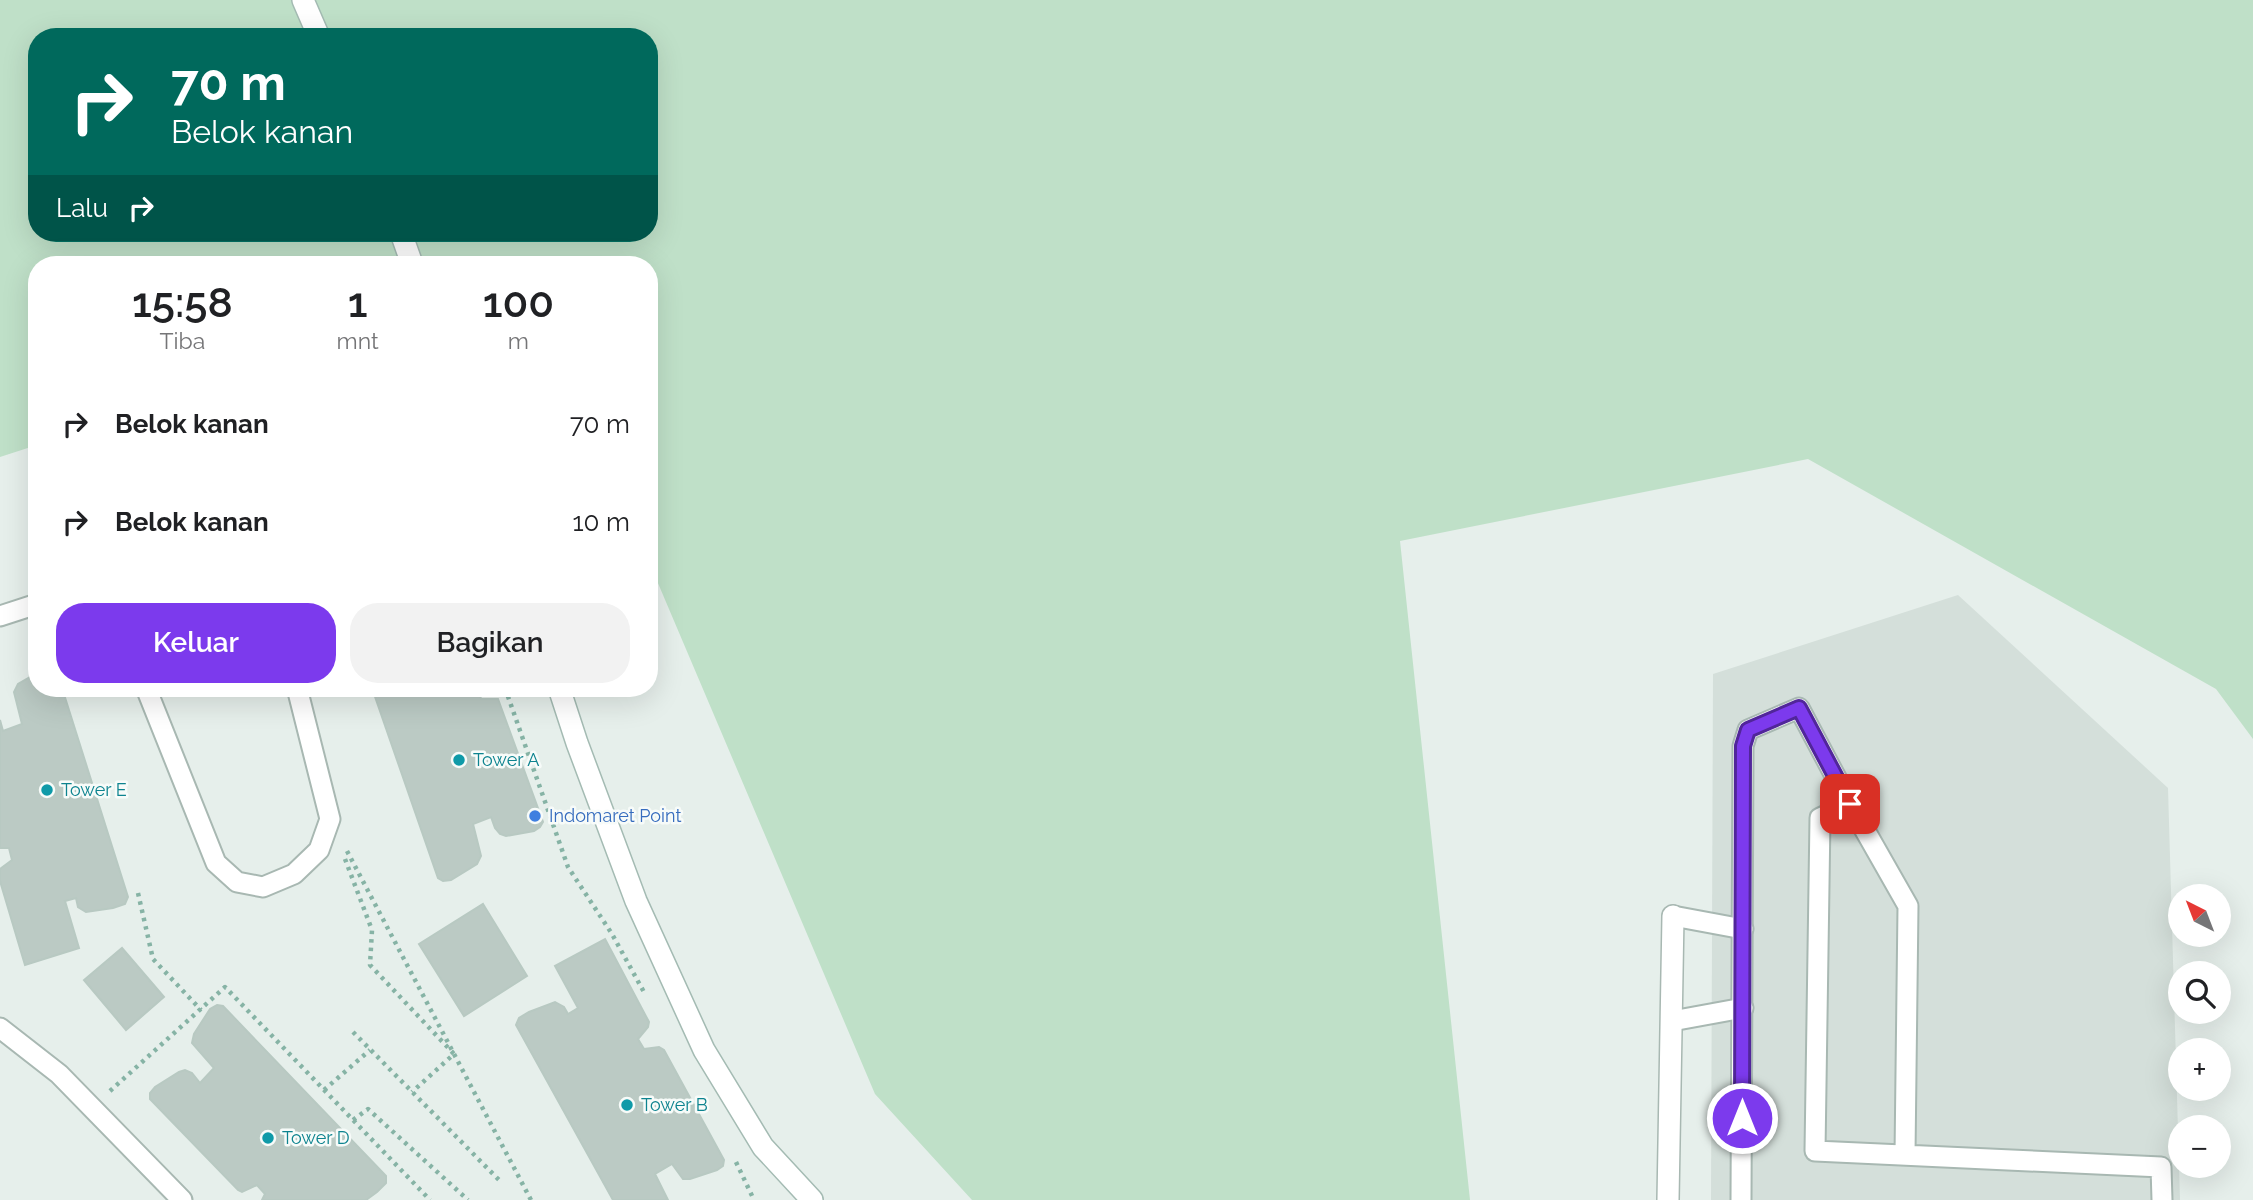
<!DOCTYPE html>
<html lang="id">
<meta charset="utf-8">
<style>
:root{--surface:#fff;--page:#f2f2f2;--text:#202124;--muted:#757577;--accent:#7c3aed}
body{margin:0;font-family:Raleway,sans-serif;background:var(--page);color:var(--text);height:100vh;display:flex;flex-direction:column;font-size:26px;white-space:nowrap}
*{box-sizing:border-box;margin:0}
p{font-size:23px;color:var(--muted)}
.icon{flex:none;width:38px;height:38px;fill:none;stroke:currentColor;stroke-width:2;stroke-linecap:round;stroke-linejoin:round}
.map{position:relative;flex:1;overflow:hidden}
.panel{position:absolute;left:28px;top:256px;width:630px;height:441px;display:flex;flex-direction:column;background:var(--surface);border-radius:28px;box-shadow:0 7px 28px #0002}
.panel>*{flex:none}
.top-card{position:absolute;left:28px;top:28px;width:630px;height:214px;border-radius:28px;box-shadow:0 7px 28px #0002;background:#00695c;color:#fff;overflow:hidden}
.needle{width:46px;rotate:318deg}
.tools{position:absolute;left:2168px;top:884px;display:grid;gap:14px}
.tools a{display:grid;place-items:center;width:63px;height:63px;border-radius:50%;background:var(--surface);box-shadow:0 7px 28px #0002;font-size:35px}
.pin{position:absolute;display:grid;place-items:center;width:60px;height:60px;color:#fff;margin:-30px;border-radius:14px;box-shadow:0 4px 10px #0006}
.me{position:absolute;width:77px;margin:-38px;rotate:0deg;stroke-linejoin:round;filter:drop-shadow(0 0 5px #0008)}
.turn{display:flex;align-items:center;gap:24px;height:147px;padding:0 28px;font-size:32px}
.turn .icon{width:91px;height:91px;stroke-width:2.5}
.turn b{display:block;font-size:49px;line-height:60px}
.then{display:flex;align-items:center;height:66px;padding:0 28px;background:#0003;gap:14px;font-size:26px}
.eta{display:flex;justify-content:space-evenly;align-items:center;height:119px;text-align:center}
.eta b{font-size:42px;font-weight:600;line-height:49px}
.button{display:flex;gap:14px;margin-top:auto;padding:14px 28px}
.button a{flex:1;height:80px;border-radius:28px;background:var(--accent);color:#fff;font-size:28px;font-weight:600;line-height:80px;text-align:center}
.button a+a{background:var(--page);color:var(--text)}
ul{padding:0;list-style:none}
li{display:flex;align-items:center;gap:21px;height:98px;padding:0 28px}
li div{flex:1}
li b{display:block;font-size:26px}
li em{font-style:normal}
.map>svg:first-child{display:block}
</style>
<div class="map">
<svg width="2253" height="1200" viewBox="0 0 2253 1200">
<rect width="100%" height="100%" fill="#e6efeb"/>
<path fill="#d4dfda" d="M1958 595 2168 788 2180 1200H1711L1713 674Z"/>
<path fill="#bfe0c8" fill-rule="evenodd" d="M0 0H2253V739L2216 689 1808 459 1400 541 1470 1200H972L875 1094 649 562V264H37V445L0 457ZM37 37H649V233H37Z"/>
<g fill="#bbcac4" stroke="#b8c9c2" stroke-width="2">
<path d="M37 673V688H62L128 897 125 904 113 908 86 912 78 907 76 898 65 901 79 948 25 965 0 881V869L12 860 9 848H0V720L3 731 22 724 14 692 18 684Z"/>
<path d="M372 688H478L481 699H498L543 822 540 827 534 831 506 836 500 834 495 828 491 817 473 824 481 856 477 864 451 880 443 881 438 878Z"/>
<path d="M483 904 527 976 464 1016 419 944Z"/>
<path d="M605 939 649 1022 648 1027 638 1039 644 1049 659 1047 664 1050 724 1160 723 1166 717 1170 690 1179H683L672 1164 655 1174 668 1200H613L516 1025 519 1018 529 1012 555 1002 564 1007 568 1014 578 1008 555 966Z"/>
<path d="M122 948 164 997 126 1030 84 980Z"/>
<path d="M217 1005 223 1006 386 1176V1183L377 1192 366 1200H262L265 1194 257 1185 242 1192 238 1190 150 1099V1093L155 1087 179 1072 185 1070 192 1073 200 1083 214 1068 192 1043 194 1034 210 1009Z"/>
</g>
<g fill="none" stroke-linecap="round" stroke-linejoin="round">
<g stroke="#a8b8b2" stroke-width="23">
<g id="lane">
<path d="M0 616 37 604"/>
<path d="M146 688 216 863 237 882 263 887 294 874 319 850 330 819 297 688"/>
<path d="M1673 916 1743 929"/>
<path d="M1672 1021 1743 1008"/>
<path d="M0 1028 59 1074 182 1200"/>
<path d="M1905 1155 1908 906 1850 804 1820 818 1815 1151 2161 1167 2162 1200"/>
<path d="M1741 1200 1743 746 1748 730 1799 708 1850 804"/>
</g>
</g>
<g stroke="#a8b8b2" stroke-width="24">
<path id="street" d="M1668 1200 1673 916"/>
</g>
<g stroke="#a4bbb3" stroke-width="24">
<g id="secondary">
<path d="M303 0 319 37"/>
<path d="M401 233 412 264"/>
<path d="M559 688 577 743 636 901 704 1050 763 1147 812 1200"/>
</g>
</g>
<g stroke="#86b3a5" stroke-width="4.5" stroke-dasharray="3.5 5" stroke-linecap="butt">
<path d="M505 688 568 867 612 934 645 994"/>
<path d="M347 851 531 1200"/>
<path d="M345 859 372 930 370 965 454 1054 412 1092"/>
<path d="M138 893 153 959 201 1010"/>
<path d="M353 1032 502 1183"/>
<path d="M324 1090 370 1050"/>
<path d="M110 1091 225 987 430 1200"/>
<path d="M353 1120 368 1109 468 1200"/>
<path d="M736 1162 754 1200"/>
</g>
<use href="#lane" stroke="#fff" stroke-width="19"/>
<use href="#street" stroke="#fff" stroke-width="21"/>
<use href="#secondary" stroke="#fff" stroke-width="21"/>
</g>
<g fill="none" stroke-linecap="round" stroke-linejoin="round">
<g stroke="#51269a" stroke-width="18">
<path id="route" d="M1742 1118 1743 746 1748 730 1799 708 1850 804"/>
</g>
<use href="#route" stroke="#7c3aed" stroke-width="12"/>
</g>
<g fill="#0f9aa8" stroke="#f7fbf9" stroke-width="2.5">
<circle cx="459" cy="760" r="7"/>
<circle cx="47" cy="790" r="7"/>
<circle cx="627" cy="1105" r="7"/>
<circle cx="268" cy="1138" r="7"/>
</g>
<circle fill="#3f7fe0" stroke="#f7fbf9" stroke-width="2.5" cx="535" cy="816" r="7"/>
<g text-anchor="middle" stroke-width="5" stroke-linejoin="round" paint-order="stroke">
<g font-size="18" fill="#0d838f" stroke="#f7fbf9" text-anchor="start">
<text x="473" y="766">Tower A</text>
<text x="61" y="796">Tower E</text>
<text x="641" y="1111">Tower B</text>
<text x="282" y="1144">Tower D</text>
</g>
<g font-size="18" fill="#366cbe" stroke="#f7fbf9" text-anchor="start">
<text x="549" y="822">Indomaret Point</text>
</g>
</g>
</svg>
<div class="tools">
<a><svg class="needle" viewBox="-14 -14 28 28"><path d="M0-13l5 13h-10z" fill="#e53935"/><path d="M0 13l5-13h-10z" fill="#757577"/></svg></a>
<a><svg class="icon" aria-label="search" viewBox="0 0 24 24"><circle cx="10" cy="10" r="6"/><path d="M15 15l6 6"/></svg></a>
<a>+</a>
<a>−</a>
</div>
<div class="pin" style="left:1850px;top:804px;background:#d93025"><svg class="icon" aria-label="arrive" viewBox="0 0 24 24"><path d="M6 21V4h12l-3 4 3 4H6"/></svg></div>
<svg class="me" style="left:1742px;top:1118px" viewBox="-20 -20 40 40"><circle r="17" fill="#7c3aed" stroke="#fff" stroke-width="3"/><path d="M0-11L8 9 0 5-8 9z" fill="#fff"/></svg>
<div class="top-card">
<div class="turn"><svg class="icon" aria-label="right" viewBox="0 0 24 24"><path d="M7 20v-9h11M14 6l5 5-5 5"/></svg><div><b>70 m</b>Belok kanan</div></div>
<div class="then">Lalu<svg class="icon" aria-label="right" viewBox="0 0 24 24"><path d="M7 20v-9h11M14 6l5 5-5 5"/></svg></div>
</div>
<section class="panel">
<div class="eta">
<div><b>15:58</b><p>Tiba</p></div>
<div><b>1</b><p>mnt</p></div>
<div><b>100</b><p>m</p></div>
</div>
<ul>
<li><svg class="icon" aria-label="right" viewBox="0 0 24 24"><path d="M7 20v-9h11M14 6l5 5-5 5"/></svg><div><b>Belok kanan</b></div><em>70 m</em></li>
<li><svg class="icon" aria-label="right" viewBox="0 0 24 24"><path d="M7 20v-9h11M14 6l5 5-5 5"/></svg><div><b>Belok kanan</b></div><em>10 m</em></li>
</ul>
<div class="button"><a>Keluar</a><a>Bagikan</a></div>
</section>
</div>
